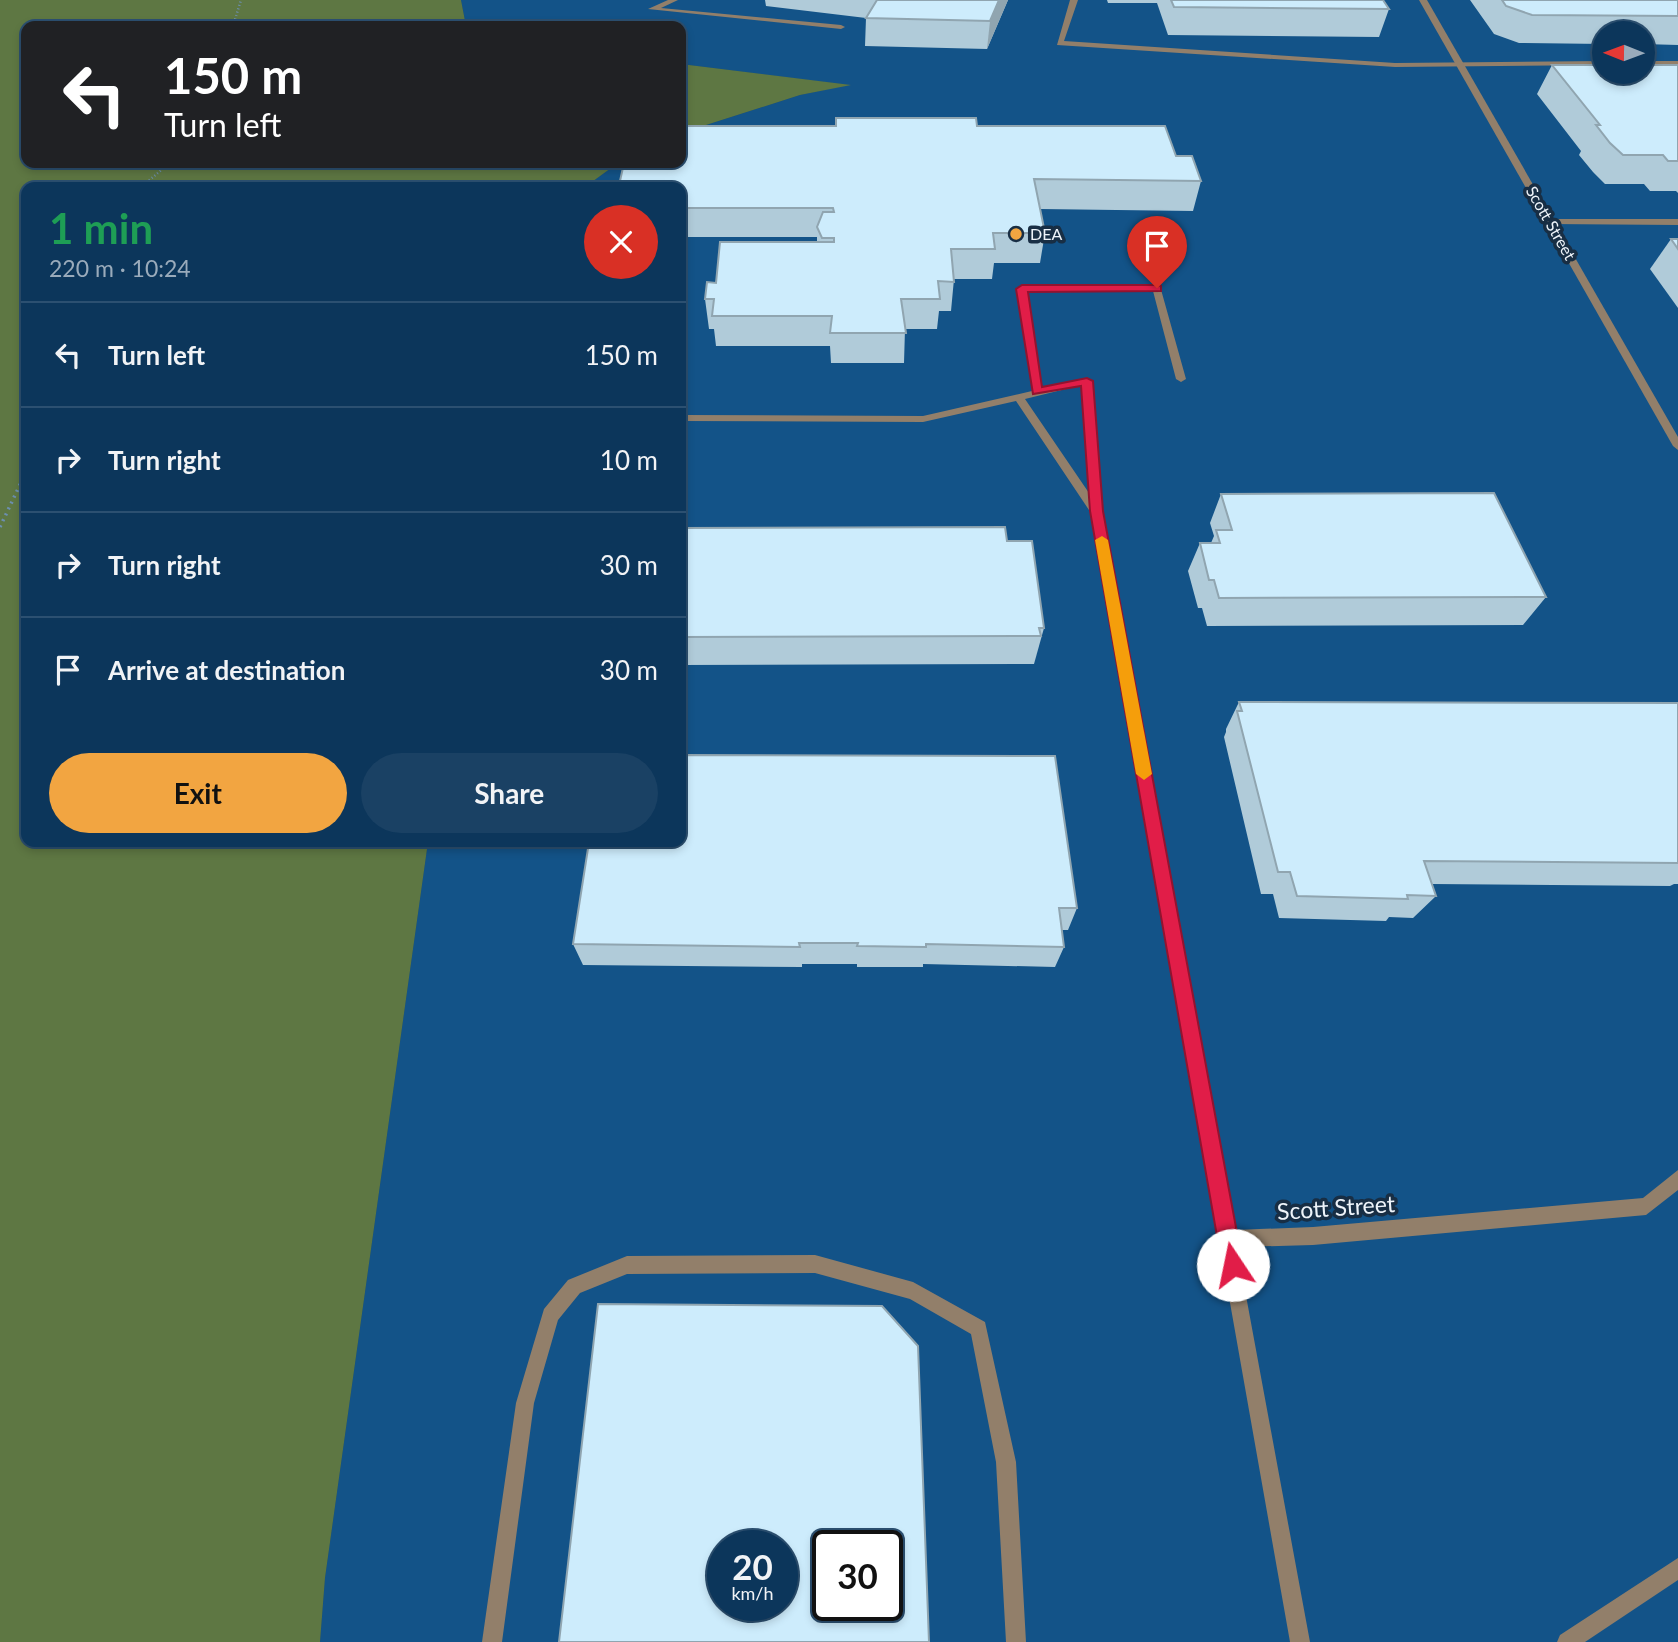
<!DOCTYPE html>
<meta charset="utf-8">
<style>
:root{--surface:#0c365b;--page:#1a4164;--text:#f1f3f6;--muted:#9aabbb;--line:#2c5071;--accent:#f2a541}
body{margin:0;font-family:Lato,sans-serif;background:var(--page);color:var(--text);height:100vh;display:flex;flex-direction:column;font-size:26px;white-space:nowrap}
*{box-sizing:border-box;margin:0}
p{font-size:23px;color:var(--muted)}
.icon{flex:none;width:38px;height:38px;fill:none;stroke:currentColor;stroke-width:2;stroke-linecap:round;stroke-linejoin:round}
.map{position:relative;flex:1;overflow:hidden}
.panel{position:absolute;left:21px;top:182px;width:665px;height:665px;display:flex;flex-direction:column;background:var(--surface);border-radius:14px;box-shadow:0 4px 10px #0003,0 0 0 2px var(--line)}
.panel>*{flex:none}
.hud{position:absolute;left:21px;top:21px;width:665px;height:147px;border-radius:14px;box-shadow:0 4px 10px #0003,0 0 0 2px var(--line);background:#202124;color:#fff;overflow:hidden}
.needle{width:46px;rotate:271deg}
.buttons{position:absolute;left:1592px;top:21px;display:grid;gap:14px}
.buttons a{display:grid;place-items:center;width:63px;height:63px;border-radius:50%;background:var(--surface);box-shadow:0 4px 10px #0003,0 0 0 2px var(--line);font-size:35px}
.speed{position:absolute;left:707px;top:1530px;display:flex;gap:14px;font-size:35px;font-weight:700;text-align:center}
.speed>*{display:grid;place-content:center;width:91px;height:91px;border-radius:50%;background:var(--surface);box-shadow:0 4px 10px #0003,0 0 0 2px var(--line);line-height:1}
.speed small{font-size:18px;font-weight:400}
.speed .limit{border:4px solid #111;border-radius:10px;background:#fff;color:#111}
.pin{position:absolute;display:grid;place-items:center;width:60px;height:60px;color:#fff;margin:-72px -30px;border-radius:50% 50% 50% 0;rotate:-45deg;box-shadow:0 0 7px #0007}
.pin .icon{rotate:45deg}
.me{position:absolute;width:77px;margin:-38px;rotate:349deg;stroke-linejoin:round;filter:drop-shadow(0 0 5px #0008)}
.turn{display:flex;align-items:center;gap:24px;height:147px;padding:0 28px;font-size:32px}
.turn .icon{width:91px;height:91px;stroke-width:2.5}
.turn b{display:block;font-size:49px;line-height:60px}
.round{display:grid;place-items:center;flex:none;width:74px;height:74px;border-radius:37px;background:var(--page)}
.overview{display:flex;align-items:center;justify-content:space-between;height:119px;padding:0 28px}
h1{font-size:42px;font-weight:700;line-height:52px;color:#1e9e55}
.action{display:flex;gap:14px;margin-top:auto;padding:14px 28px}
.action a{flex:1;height:80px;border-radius:42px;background:var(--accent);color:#111;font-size:28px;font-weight:700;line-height:80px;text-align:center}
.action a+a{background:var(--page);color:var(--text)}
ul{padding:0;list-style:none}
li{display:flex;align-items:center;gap:21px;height:105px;padding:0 28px;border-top:2px solid var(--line)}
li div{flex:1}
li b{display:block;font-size:26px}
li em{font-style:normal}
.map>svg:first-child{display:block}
</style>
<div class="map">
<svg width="1678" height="1642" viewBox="0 0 1678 1642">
<rect width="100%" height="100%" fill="#104879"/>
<path fill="#135388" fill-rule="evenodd" d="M461 0H1678V1642H320L325 1578 428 842H681V187H585L618 163H681V133L800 95 848 85 681 64V26H466ZM1605 33H1643V72H1605ZM723 1545H782V1605H723ZM828 1545H887V1605H828Z"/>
<g fill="#5e7743">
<path d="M0 0H461L466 26H26V163H618L585 187H26V842H428L325 1578 320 1642H0Z"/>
<path d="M681 64 851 85 800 95 681 133Z"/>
</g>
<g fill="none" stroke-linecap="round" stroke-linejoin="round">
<g stroke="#6c8faf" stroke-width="2.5" stroke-dasharray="1 2.5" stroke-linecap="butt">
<path d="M233 26 241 0"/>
<path d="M141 187 170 163"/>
</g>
<path stroke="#6c8faf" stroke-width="3.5" stroke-dasharray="2 4.5" stroke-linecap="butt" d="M0 527 26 472"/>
<g fill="#927f6a" fill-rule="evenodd">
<path d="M668 0H678L661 8 841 25 845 27 841 29 648 9Z"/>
<path d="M1070 0H1078L1064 41 1395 63 1605 61V65L1395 67 1057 45Z"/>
<rect x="1643" y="61" width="35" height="4"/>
<path d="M1546 219H1678V225L1549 224 1546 223Z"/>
<path d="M1160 286 1186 379 1181 382 1176 379 1153 291 1027 292 1042 388 1087 378 1092 381 1102 511 1096 515 1091 513 1016 401 923 422 681 421V415L923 416 1032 391 1019 287ZM1082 385 1089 493 1025 399Z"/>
<path d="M815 1255 913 1282 985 1322 1016 1462 1026 1642H1006L996 1462 971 1334 910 1299 815 1273 627 1274 580 1293 558 1320 534 1403 502 1642H482L516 1403 544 1309 568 1280 627 1256Z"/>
<path d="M1678 1558V1580L1585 1642H1557L1560 1635Z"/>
</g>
<g fill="#927f6a" fill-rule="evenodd">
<path d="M1419 0H1427L1678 437V450L1673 446Z"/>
<path d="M1096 507 1102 511 1234 1230 1313 1227 1643 1198 1678 1170V1190L1646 1215 1313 1245 1237 1247 1310 1642H1290L1090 511Z"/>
</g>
</g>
<g fill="#b0cbd9">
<path d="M765 0H1008L987 49 865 46 866 18 766 6Z"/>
<path d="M1107 0H1383L1389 9 1379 37 1168 35 1157 3H1108Z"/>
<path d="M1470 0H1678V45L1643 44V33H1605V44L1519 43 1494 34Z"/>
<path d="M1552 65H1678V193L1676 191H1650L1644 184H1605L1593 172 1579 155 1581 151 1537 94Z"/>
<path d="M977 126 1176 156 1201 181 1193 211 1040 209 1045 233 1040 263H994L992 279H954L951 311H939L937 329H905L904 363H831L830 346H716L714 329H709L705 299 716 283 817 242V237H681V187H621L620 181Z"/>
<path d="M1671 239H1678V308L1650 269Z"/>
<path d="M1221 494 1546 597 1523 625 1207 626 1202 608H1198L1188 571 1200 543H1211L1214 536 1210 523Z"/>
<path d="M681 528 1007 541 1044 628 1034 664 681 665Z"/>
<path d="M1239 702 1678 703V884H1674L1670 886 1432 884 1436 896 1413 918 1389 917 1386 921 1279 918 1273 894H1261L1224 737 1226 732V729Z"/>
<path d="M1055 756 1077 908 1068 930H1062L1064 947 1055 967 923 964V967H857V964H802V967L583 965 573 944Z"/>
</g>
<path fill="#90a5b0" d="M999 0H1008L987 49 990 21Z"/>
<g fill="#cdecfc" stroke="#90a5b0" stroke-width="2" fill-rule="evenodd">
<path d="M877 0H999L990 21 866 18Z"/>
<path d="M1171 0H1383L1389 9 1174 7Z"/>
<path d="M1502 0H1678V16L1532 15 1506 6Z"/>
<path d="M1552 65H1605V72H1643V65H1678V161H1668L1663 155H1623L1610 143 1596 125H1600Z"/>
<path d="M836 118H976L977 126H1165L1176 156H1192L1201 181 1034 179 1045 233H993L995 249H951L954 282 938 281 940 299H901L906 333H830L832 316H712L714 299H705L707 282 716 283 720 242H834V238H822L817 227 823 212H834L833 208H681V187H635L637 181H620L624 163H681V126H836Z"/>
<path d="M1671 239H1678V249Z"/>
<path d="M1494 493 1546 597 1219 598 1214 580H1209L1200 543H1220L1216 530H1232L1221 494Z"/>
<path d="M1005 527 1007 541H1032L1044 628H1039L1041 636 681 637V528Z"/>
<path d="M1239 702 1678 703V863L1424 861 1436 896 1407 895 1408 899 1297 896 1290 872H1278L1237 711H1242Z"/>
<path d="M681 755 1055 756 1077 908H1059L1064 947 926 944V947L857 946 858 943H799L800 947 573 944 589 842H681Z"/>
<path d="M598 1304 882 1306 918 1346 929 1642H559ZM723 1545H782V1605H723ZM828 1545H887V1605H828Z"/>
</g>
<path fill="#e11d48" stroke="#92132f" stroke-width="2" d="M1157 285 1161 286V291L1028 292 1042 387 1087 378 1093 381 1103 511 1243 1265 1240 1272 1233 1275 1225 1272 1222 1265 1090 511 1081 386 1033 394 1016 289 1022 285Z"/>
<path fill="#f59e0b" d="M1102 536 1108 540 1152 774 1144 780 1136 774 1095 540Z"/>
<circle fill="#f2a541" stroke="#182e44" stroke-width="2.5" cx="1016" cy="234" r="7"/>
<g text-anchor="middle" stroke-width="7" stroke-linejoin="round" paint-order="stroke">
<g font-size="16" fill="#eef4fa" stroke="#182e44">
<text transform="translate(1551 223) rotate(60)" y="6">Scott Street</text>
</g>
<g font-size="16" fill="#eef4fa" stroke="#182e44" text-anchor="start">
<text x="1030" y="240">DEA</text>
</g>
<g font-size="23" fill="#eef4fa" stroke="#182e44">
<text transform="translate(1336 1208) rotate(-4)" y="8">Scott Street</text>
</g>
</g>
</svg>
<div class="buttons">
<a><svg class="needle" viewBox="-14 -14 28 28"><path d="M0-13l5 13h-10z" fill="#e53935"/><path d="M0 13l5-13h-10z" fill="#9aabbb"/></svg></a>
</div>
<div class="speed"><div>20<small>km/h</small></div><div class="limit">30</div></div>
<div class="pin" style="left:1157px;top:288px;background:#d93025"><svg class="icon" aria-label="arrive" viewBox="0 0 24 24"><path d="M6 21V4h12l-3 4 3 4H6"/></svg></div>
<svg class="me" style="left:1233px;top:1265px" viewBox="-20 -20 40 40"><circle r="19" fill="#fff"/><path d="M0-13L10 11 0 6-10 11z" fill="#e11d48"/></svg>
<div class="hud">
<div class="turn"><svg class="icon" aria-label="left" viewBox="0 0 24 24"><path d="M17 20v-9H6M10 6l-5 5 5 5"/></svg><div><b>150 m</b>Turn left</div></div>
</div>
<section class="panel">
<div class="overview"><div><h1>1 min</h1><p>220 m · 10:24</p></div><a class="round" style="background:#d93025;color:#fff"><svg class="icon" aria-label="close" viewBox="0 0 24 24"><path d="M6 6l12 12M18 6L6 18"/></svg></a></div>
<ul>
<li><svg class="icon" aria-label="left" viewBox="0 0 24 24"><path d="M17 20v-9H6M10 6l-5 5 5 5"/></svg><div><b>Turn left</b></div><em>150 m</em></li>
<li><svg class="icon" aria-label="right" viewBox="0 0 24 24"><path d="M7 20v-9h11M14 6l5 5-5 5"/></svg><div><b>Turn right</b></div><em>10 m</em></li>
<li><svg class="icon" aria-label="right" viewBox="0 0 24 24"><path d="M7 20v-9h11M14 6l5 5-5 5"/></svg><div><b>Turn right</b></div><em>30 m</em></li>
<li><svg class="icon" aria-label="arrive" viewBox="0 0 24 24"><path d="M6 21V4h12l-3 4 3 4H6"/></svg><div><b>Arrive at destination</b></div><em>30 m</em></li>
</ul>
<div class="action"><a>Exit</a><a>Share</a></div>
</section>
</div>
